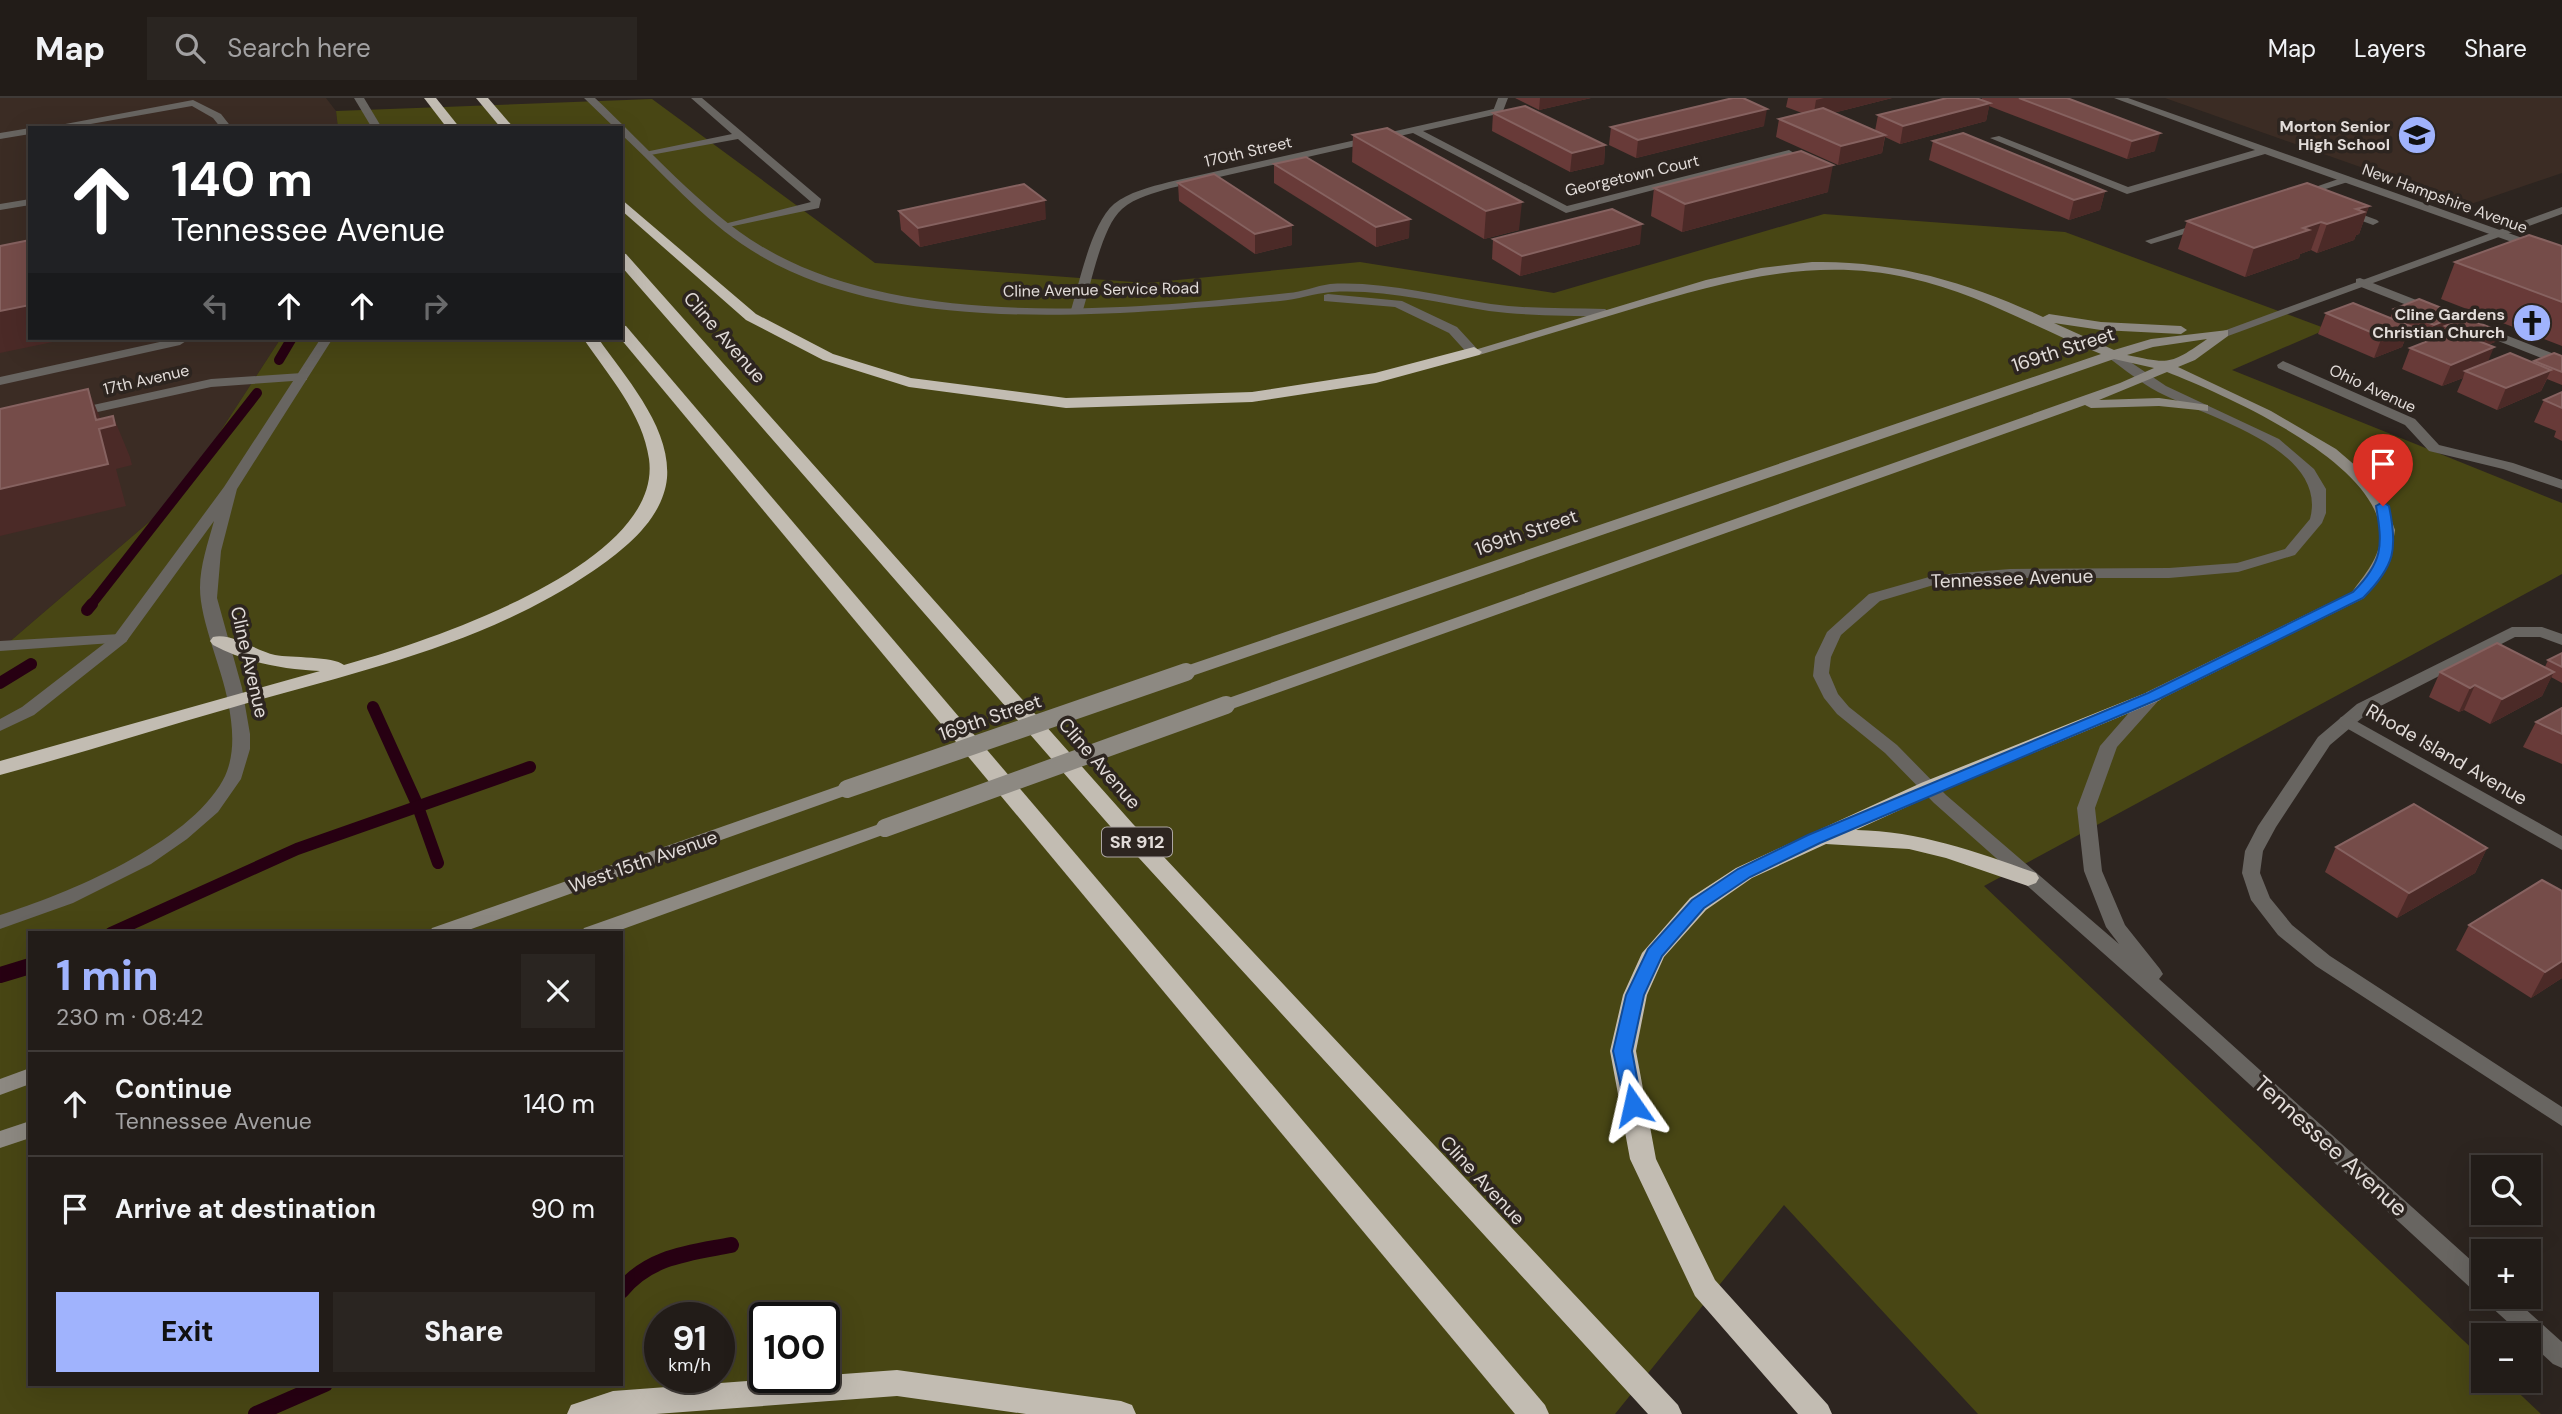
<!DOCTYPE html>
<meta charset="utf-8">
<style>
:root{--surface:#221c18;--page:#2a2521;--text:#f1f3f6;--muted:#a2a1a2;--line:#3f3a37;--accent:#a0b3fd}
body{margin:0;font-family:"DM Sans",sans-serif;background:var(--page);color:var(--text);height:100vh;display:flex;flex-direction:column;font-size:26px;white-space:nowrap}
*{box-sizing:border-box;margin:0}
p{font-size:23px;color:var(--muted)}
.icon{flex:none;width:38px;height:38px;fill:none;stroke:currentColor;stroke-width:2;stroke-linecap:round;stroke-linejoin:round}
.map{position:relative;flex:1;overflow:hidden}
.panel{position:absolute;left:28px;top:833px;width:595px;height:455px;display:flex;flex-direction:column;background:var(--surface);border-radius:0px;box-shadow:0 7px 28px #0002,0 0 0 2px var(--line)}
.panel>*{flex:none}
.top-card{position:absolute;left:28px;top:28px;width:595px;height:214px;border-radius:0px;box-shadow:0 7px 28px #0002,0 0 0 2px var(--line);background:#202124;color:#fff;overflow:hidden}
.tools{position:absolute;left:2471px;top:1057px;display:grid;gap:14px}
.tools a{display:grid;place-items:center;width:70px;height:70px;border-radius:0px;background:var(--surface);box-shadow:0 7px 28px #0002,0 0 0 2px var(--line);font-size:35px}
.speed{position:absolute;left:644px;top:1204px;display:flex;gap:14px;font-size:35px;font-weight:700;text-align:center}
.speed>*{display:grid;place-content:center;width:91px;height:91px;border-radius:50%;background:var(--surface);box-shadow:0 7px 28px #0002,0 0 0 2px var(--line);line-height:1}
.speed small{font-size:18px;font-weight:400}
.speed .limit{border:4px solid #111;border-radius:10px;background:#fff;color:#111}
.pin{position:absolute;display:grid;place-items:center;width:60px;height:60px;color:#fff;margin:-72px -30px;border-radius:50% 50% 50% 0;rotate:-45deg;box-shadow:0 0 7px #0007}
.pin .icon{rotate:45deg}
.me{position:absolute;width:77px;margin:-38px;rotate:349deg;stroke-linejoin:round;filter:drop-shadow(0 0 5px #0008)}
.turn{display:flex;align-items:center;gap:24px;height:147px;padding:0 28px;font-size:32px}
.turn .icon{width:91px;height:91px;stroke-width:2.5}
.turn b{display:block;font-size:49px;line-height:60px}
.lanes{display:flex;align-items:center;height:66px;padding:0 28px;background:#0003;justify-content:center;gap:35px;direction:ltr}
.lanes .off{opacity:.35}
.round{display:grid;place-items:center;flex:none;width:74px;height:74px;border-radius:0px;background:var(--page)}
.headline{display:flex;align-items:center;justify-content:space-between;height:119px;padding:0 28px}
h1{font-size:42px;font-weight:800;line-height:52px;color:var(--accent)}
.button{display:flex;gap:14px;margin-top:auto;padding:14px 28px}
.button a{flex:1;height:80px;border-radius:0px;background:var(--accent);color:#111;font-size:28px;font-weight:800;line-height:80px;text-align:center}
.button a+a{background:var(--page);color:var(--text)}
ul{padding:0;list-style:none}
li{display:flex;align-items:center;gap:21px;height:105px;padding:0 28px;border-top:2px solid var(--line)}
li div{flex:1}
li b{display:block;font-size:26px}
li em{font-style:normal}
header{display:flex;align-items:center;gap:42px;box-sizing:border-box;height:98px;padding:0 35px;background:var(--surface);border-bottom:2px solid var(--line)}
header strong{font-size:33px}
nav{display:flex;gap:38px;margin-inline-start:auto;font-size:24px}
.search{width:490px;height:63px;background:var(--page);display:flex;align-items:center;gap:18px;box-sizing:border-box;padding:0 24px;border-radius:0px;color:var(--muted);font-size:26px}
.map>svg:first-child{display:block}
</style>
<header>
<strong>Map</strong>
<div class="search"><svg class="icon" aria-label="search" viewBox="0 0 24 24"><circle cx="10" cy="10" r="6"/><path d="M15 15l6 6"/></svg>Search here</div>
<nav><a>Map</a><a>Layers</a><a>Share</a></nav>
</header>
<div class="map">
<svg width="2562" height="1316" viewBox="0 0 2562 1316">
<rect width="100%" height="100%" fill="#2d2520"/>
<g fill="#3b2c24">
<path d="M0 0H326L336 13 338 30H30V240H281L177 400 0 552Z"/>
<path d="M2165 0H2562V75L2468 107Z"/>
</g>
<path fill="#484614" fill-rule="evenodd" d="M652 1 875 165 1147 185 1360 164 1554 195 1824 116 2065 134 2327 231 2232 272 2562 405V476L1984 788 2483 1261V1283H2506L2541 1316H1978L1784 1107 1615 1316H0V552L177 400 281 240H621V30H338L336 13ZM30 835H621V1286H30ZM660 1220H719V1279H660ZM765 1220H824V1279H765Z"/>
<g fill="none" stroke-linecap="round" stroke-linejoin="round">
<g stroke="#270012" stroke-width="10">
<path d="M279 262 292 240"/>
<path d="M91 507 257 295"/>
</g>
<g stroke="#270012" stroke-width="12">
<path d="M87 512 92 506"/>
<path d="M0 585 31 566"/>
<path d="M373 609 417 706 438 765"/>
<path d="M111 835 297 751 530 669"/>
</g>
<g stroke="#270012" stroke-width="16">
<path d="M0 877 30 868"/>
<path d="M621 1193C649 1158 690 1155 731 1147"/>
<path d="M256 1316 325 1286"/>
</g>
<g fill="#686561" fill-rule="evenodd">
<path d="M691 0H702L821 101 819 110 724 130V126L811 104 738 41 645 58V54L732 36Z"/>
<path d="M1498 0H1508L1503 13 1498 16 1493 13Z"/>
<path d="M193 2 221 16 232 30H221L213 20 192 8 68 30H44Z"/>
<path d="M30 30V36L0 41V35Z"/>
<path d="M2347 78 2352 81 2351 83 2300 99 2295 96Z"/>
<path d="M30 101V107L0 112V106Z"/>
<path d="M2342 109 2377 122 2379 124 2373 127 2338 114 2336 112Z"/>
<path d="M2207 123 2211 124V128L2151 146 2145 143Z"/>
<path d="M2360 180 2562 259V268L2356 187V181Z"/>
<path d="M178 240 186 243 180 247 0 287V279Z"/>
<path d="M302 275 307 276V282L211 289 75 319 68 315 75 311 211 281Z"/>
<path d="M2512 529H2542L2562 536V547L2540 539H2515L2369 614 2330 647 2276 729 2263 753 2260 775 2270 800 2292 827 2330 858 2562 1009V1028L2316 868 2278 837 2251 802 2242 775 2245 753 2258 728 2318 639 2357 606Z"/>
<path d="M120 536 128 541 126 544 0 553V543Z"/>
</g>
<g fill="#686561" fill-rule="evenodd">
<path d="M354 0H364L382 30H372Z"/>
<path d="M2114 0H2128L2562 154V162L2265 56 2127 96 1990 40 1999 38 2128 89 2255 52Z"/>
<path d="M1498 10 1503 13 1502 15 1423 33 1567 108 1789 52 1794 55 1566 115 1413 35 1171 90C1154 95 1136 99 1122 111 1102 128 1091 186 1083 212L1077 216 1071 212C1080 183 1091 126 1114 106 1129 94 1150 89 1169 84Z"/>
<path d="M321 240H333L237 391 221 453 217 500 242 590 250 636V651L241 681 218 714 187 741 151 766 73 805 0 831V817C67 796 188 746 223 682 236 658 233 629 228 604 222 570 200 523 200 490 200 467 208 445 214 423L126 544 34 617 0 633V621L22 609 114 538 224 389Z"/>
<path d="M2114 253 2166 288 2279 341 2314 371 2326 391V415L2322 425 2295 457 2238 474 2169 480H2010L1937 486 1880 503 1841 537 1831 559 1829 575 1838 596 1849 609 1897 647 1946 697 2119 846 2106 829 2084 773 2077 710 2100 648 2147 594H2159L2161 598 2159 602 2117 649 2095 710 2102 773 2125 827 2160 871 2163 876 2159 881 2483 1173V1197L2475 1194 2209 949 1934 705 1885 655 1837 616 1824 600 1813 578 1815 559 1827 534 1869 496 1936 477 2010 471 2169 470 2237 465 2285 451 2310 421C2329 350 2205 319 2158 294 2140 284 2125 272 2109 260L2108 257Z"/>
<path d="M2283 263 2415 321 2439 347 2513 365 2562 382V391L2503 371 2429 353 2405 327 2278 270 2277 267Z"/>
<path d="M2347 618 2562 738V752L2341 627 2338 623 2341 619Z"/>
<path d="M2484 1199H2512L2562 1244V1270L2553 1266 2529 1244V1237H2522L2488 1206Z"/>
</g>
<g fill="#686561" fill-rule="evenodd">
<path d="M584 0H595C644 46 704 114 761 148 902 233 1129 212 1288 195 1302 194 1316 188 1330 186 1384 183 1438 198 1491 206 1529 211 1567 210 1605 211L1611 215 1605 219C1566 217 1527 218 1489 213 1437 205 1385 191 1332 194 1314 195 1297 202 1280 203 1120 216 893 242 751 152 702 121 663 75 621 36V30H615Z"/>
<path d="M2562 109V116L2228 238 2218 235Z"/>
<path d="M1328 196 1402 203 1457 229 1480 254 1469 257 1449 235 1395 209 1324 203V197Z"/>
</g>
<g fill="#8d8982" fill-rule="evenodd">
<path d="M1812 164C1893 162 1970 185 2043 219L2049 216 2101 224 2181 228 2187 232 2181 236 2101 232 2054 225 2114 252 2151 241 2228 232V238L2195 262 2178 269 2271 313 2336 351 2364 375 2384 401 2395 432 2390 464 2364 500 2159 602H2147L2145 598 2147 594 2352 494C2366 475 2383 456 2380 432 2374 362 2225 297 2167 274L2099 302 2159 300 2208 307V313L2159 308 2091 310 2085 307 1232 611H1220L1218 607 1220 603 2120 285 2154 270 2114 261 1192 578H1180L1178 574 1180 570 2101 256C2036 230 1978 195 1909 180 1813 158 1723 184 1632 211 1581 226 1530 242 1479 257L1468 254 1706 182 1761 170ZM2207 241C2170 267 2170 266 2127 257L2153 249Z"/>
<path d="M847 685 853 687 856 691 853 695 460 835H429L432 830Z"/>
<path d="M885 724 894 730 891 734 612 835H581L584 830Z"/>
<path d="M30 970V986L0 997V981Z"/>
<path d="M30 1023V1040L0 1050V1033Z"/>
</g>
<g fill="#c2bcb2" fill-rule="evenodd">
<path d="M424 0H436L460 30H447Z"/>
<path d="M476 0H488L514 30H501Z"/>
<path d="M621 101 756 216 833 256 911 280 1066 300 1252 294 1375 275 1474 249 1482 254 1479 257 1376 285 1252 304 1066 310 909 289 823 262 746 222 621 112Z"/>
<path d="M621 155 626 156 1133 726 1678 1307 1682 1316H1648L1117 736 621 168Z"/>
<path d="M621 227 626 228 1545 1307 1549 1316H1515L620 240Z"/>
<path d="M583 240H598C625 279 671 329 667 380 663 421 625 451 593 473 484 547 359 573 234 609 156 631 79 656 0 677V663L320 573C282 571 247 565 213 547L210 543 213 539C231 534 256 553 275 557 291 560 333 558 344 567 422 545 664 468 649 361 643 316 608 277 583 240Z"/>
<path d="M2153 592 2163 598 2160 602 1937 695 1856 732C1919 733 1977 754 2036 775L2039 780 2036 785 2028 788 1946 760 1909 751 1826 746 1752 780 1706 812 1664 859 1647 897 1636 953 1656 1061 1715 1182 1828 1307 1832 1316H1798L1695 1198 1630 1061 1610 953 1623 897 1642 855 1690 800 1736 770 1921 685Z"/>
<path d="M897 1272 1121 1303 1132 1307 1136 1316H1026L897 1298 656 1316H567L571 1307 613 1293Z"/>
</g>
<g stroke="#8d8982" stroke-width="18">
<path d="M847 691 1186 574"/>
<path d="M885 730 1226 607"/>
</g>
</g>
<g fill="#683a38">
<path d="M1515 0H1591L1539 12Z"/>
<path d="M1788 0H1892L1833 15 1875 33 1878 17 1981 2 1982 0H2067L2155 53 2127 61 1989 8 1986 23 1900 46 1885 39 1882 55 1838 67 1776 39 1779 21 1802 15 1786 9Z"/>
<path d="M1493 15 1605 47 1604 66 1570 74 1492 33Z"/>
<path d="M1764 28 1636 60 1609 47 1611 29Z"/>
<path d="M1353 37 1519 132 1484 141 1352 64Z"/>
<path d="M1933 43 2105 93 2100 112 2069 122 1929 62Z"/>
<path d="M1274 66 1409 140 1376 149 1274 85Z"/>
<path d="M1178 85 1292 147 1255 156 1179 103Z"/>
<path d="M1654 90 1828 94 1682 134 1651 118Z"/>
<path d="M2369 108 2359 136 2356 137 2354 142 2317 155 2311 152 2300 156 2299 160 2245 179 2178 151 2187 123Z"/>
<path d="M899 113 1046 121 920 149 901 132Z"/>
<path d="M1493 141 1640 146 1520 178 1492 161Z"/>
<path d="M2562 148V248L2441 201 2455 164Z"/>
<path d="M2394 211 2499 233 2495 244 2488 247V264L2534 265V263L2562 258V287L2547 281 2541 293 2497 312 2457 294 2463 280 2442 288 2402 271 2410 250 2441 238 2443 233 2430 238 2410 229 2402 249 2374 260 2318 236 2326 215 2390 220Z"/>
<path d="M2562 294V343L2554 339 2556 333 2534 324 2544 302Z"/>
<path d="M2562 555V585L2551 579 2542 598 2490 626 2464 612 2459 614 2429 599 2440 574 2545 569 2548 562Z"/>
<path d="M2562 610V666L2523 649 2536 624Z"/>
<path d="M2336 749 2487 750 2475 775 2397 820 2325 774Z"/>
<path d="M2562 793V880L2531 900 2456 852 2469 827Z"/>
</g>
<g fill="#4b2a27">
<path d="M1540 0H1591L1539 12Z"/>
<path d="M1824 0H1892L1813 20 1816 2Z"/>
<path d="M1990 5 1986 23 1900 46 1903 28Z"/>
<path d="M1767 11 1764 28 1636 60 1638 42Z"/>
<path d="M2160 35 2155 53 2127 61 2132 43Z"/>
<path d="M1885 37 1882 55 1838 67 1841 48Z"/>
<path d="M1605 47 1604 66 1570 74 1572 55Z"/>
<path d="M1833 67 1828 94 1682 134 1685 106Z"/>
<path d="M2105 93 2100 112 2069 122 2074 102Z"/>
<path d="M1045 102 1046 121 920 149 918 130Z"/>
<path d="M1522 104 1519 132 1484 141 1486 113Z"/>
<path d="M2369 108 2359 136 2356 137 2354 142 2317 155 2327 126 2356 111Z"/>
<path d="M1410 121 1409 140 1376 149V129Z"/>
<path d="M2321 124 2311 152 2300 156 2299 160 2245 179 2254 150 2303 130Z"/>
<path d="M1642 126 1640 146 1520 178 1522 158Z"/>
<path d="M1292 127V147L1255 156V136Z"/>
<path d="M30 207V240H72L0 255V213Z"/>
<path d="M2459 217 2455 228H2445L2443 233 2430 238 2434 227Z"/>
<path d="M2410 228 2402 249 2374 260 2382 239Z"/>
<path d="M2499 233 2495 244 2474 253 2478 242Z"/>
<path d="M2494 249 2485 271 2465 273 2463 280 2442 288 2451 267Z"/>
<path d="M2551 272 2541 293 2497 312 2506 290Z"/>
<path d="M88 291 104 329 113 318 130 359 132 367 116 371 126 408 0 438V391L99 331Z"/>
<path d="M2554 574 2542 598 2490 626 2502 601Z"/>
<path d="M2475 587 2464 612 2459 614 2470 590Z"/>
<path d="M2487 750 2475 775 2397 820 2409 795Z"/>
<path d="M2562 863V880L2531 900 2545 874Z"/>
</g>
<g fill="#754c49" stroke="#866260" stroke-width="2">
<path d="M1733 0H1743L1767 11 1638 42 1611 29Z"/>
<path d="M1947 0H1976L1990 5 1903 28 1878 17Z"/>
<path d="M2019 0H2067L2160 35 2132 43Z"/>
<path d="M1525 8 1605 47 1572 55 1493 15Z"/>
<path d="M1823 10 1885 37 1841 48 1779 21Z"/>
<path d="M1387 30 1522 104 1486 113 1353 37Z"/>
<path d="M1963 35 2105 93 2074 102 1933 43Z"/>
<path d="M1801 53 1833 67 1685 106 1654 90Z"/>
<path d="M1306 59 1410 121 1376 129 1274 66Z"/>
<path d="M1214 76 1292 127 1255 136 1178 85Z"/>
<path d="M2307 85 2369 108 2356 111 2364 114 2327 126 2321 124 2303 130 2309 132 2254 150 2187 123Z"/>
<path d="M1024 86 1045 102 918 130 899 113Z"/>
<path d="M1612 111 1642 126 1522 158 1493 141Z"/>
<path d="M2529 137 2562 148V204L2455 164Z"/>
<path d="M30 142V207L0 213V148Z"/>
<path d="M2419 201 2459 217 2434 227 2394 211Z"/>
<path d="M2353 205 2410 228 2382 239 2326 215Z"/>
<path d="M2466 220 2499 233 2478 242 2445 228Z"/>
<path d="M2453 233 2494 249 2451 267 2410 250Z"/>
<path d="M2510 255 2551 272 2506 290 2465 273Z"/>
<path d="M2554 255 2562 258V274L2534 263Z"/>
<path d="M88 291 96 322 113 318 115 327 99 331 108 366 0 391V311Z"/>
<path d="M2562 294V310L2544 302Z"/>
<path d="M2497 545 2554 574 2502 601 2475 587 2470 590 2440 574Z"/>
<path d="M2562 555V569L2548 562Z"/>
<path d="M2562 610V636L2536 624Z"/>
<path d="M2414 706 2487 750 2409 795 2336 749Z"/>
<path d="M2542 782 2562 793V863L2545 874 2469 827Z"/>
</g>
<path fill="#1a73e8" stroke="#114b97" stroke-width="2" d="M2383 404 2389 408C2398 451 2395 468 2363 500L2159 601 1820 745 1750 779 1704 810 1662 858 1644 897 1632 953 1642 1007 1640 1012H1626L1613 953 1626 897 1648 851 1692 802 1738 771 1808 737 2148 595 2353 494C2383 464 2383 448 2376 408Z"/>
<defs>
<g id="school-disc" transform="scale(2.0125)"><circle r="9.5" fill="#a0b3fd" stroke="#2d2520"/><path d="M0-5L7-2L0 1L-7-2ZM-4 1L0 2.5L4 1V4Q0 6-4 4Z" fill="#111"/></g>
<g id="church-disc" transform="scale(2.0125)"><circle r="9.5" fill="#a0b3fd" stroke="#2d2520"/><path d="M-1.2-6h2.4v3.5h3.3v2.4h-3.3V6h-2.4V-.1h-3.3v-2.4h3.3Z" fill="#111"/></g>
</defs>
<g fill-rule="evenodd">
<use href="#school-disc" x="2417" y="37"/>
<use href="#church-disc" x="2532" y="225"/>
</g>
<g text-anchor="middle" stroke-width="7" stroke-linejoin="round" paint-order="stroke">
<g font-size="16" font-weight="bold" fill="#e2dcd9" stroke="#2d2520" text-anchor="end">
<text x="2390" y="34">Morton Senior<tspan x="2390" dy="18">High School</tspan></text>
<text x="2505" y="222">Cline Gardens<tspan x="2505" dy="18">Christian Church</tspan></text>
</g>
<g font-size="16" fill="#e2dcd9" stroke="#2d2520">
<text transform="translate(1248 53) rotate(-13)" y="6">170th Street</text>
<text transform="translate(1632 77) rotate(-13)" y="6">Georgetown Court</text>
<text transform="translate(2445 100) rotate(20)" y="6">New Hampshire Avenue</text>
<text transform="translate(1101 191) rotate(-1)" y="6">Cline Avenue Service Road</text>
<text transform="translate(146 281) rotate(-13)" y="6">17th Avenue</text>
<text transform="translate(2373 290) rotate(25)" y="6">Ohio Avenue</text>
</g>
<rect fill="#2d2520" stroke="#aca5a2" stroke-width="2" x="1102" y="729.5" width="70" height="29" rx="5"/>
<g font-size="18" font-weight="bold" fill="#e2dcd9">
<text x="1137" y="750">SR 912</text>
</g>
<g font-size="19" fill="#e2dcd9" stroke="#2d2520">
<text transform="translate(725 239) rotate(49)" y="7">Cline Avenue</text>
<text transform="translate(2063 251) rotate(-18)" y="7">169th Street</text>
<text transform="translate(1526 434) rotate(-19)" y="7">169th Street</text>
<text transform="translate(2012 480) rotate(-2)" y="7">Tennessee Avenue</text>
<text transform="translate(250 564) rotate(77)" y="7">Cline Avenue</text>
<text transform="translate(990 619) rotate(-19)" y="7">169th Street</text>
<text transform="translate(2447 656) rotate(30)" y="7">Rhode Island Avenue</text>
<text transform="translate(1100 665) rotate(49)" y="7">Cline Avenue</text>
<text transform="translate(643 763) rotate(-19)" y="7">West 15th Avenue</text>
<text transform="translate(1483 1082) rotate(47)" y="7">Cline Avenue</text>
</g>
<g font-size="23" fill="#e2dcd9" stroke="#2d2520">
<text transform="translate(2331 1048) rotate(42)" y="8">Tennessee Avenue</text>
</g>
</g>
</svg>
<div class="tools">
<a><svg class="icon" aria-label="search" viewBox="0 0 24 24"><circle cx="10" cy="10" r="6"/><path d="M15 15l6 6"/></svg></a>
<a>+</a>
<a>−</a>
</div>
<div class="speed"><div>91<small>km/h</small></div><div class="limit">100</div></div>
<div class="pin" style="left:2383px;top:408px;background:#d93025"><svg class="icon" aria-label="arrive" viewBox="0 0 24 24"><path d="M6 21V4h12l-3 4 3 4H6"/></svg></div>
<svg class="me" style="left:1633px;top:1007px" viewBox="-20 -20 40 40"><path d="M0-17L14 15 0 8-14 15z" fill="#1a73e8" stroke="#fff" stroke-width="4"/></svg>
<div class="top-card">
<div class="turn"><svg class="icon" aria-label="ahead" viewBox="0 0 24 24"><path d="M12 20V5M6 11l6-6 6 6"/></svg><div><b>140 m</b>Tennessee Avenue</div></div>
<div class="lanes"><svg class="icon off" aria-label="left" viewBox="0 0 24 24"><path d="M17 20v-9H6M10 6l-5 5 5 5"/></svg><svg class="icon" aria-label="ahead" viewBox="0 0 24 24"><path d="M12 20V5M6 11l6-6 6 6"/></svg><svg class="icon" aria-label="ahead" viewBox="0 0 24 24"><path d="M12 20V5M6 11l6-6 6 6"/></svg><svg class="icon off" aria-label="right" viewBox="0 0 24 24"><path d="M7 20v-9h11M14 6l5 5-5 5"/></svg></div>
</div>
<section class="panel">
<div class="headline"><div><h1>1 min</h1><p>230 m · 08:42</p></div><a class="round"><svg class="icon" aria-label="close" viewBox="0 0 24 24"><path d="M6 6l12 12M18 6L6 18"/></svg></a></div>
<ul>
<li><svg class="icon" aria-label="ahead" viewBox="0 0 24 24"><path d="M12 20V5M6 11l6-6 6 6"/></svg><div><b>Continue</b><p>Tennessee Avenue</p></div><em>140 m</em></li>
<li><svg class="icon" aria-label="arrive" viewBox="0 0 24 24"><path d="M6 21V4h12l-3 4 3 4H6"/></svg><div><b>Arrive at destination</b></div><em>90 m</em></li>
</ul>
<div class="button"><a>Exit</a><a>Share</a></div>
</section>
</div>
